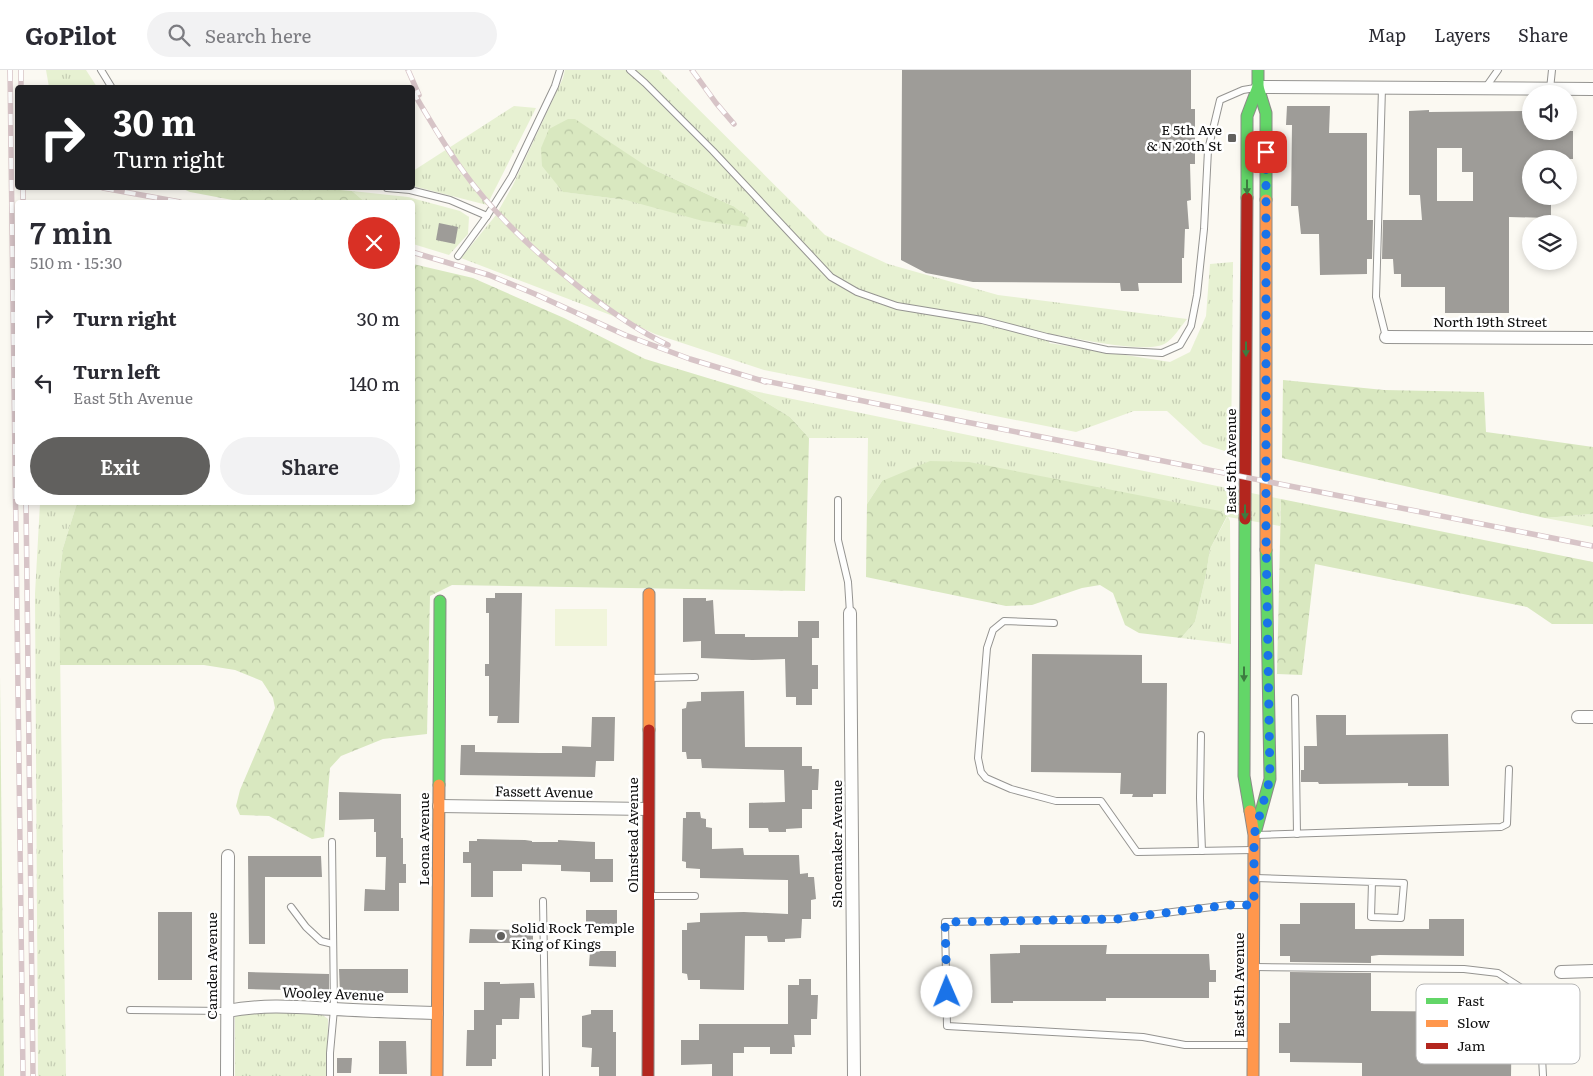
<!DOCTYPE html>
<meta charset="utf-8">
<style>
:root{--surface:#fff;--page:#f2f2f3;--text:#2b2b33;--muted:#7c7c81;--line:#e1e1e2;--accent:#61605e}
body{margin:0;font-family:Literata,serif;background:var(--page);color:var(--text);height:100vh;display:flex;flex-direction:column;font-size:19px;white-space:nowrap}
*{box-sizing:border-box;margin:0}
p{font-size:16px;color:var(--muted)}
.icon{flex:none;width:28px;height:28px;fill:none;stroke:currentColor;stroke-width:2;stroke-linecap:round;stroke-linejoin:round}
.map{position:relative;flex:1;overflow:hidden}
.sheet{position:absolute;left:15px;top:130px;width:400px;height:305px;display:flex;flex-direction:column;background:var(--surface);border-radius:5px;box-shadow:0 2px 8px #0003}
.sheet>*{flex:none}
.top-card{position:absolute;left:15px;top:15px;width:400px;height:105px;border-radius:5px;box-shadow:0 2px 8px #0003;background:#202124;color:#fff;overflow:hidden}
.buttons{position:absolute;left:1522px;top:15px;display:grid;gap:10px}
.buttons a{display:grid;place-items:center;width:55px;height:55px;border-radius:50%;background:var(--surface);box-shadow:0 2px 8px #0003;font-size:25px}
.pin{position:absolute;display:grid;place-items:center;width:42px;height:42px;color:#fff;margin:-21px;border-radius:10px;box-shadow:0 2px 8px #0006}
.me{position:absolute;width:55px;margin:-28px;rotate:359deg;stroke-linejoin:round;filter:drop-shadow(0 0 4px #0008)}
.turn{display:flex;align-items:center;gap:18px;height:105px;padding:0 15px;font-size:22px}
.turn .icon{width:65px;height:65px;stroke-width:2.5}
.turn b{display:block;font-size:35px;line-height:42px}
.round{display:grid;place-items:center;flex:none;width:52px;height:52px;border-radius:26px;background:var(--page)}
.overview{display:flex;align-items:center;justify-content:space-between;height:85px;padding:0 15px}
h1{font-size:30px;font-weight:600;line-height:38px}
.button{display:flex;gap:10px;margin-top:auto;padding:10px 15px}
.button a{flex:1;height:58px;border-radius:30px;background:var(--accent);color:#fff;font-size:20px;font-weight:600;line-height:58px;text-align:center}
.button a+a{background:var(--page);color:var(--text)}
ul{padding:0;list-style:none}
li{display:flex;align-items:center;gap:15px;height:65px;padding:0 15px}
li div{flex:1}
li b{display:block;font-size:19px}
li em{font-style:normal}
header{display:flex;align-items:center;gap:30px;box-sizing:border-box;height:70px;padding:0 25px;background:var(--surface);border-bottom:1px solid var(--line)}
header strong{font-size:24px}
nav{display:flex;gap:28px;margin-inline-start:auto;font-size:18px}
.search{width:350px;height:45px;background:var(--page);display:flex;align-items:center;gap:12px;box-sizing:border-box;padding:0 18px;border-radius:28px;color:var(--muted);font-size:19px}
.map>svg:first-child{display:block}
</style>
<header>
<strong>GoPilot</strong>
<div class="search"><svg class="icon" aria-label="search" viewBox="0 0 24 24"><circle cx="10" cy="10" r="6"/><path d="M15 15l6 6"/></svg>Search here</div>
<nav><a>Map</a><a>Layers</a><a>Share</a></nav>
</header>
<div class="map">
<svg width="1593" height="1006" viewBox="0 0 1593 1006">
<defs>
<pattern id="grass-tufts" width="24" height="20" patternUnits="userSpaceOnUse" patternTransform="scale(1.25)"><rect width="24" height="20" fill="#e7f1d2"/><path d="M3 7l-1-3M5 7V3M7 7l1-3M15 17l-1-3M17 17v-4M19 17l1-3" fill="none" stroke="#c5cdb3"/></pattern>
<pattern id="forest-crowns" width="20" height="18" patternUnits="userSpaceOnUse" patternTransform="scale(1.25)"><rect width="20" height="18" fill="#d9e8c0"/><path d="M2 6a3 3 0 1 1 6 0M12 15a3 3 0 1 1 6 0" fill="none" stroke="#b9c6a4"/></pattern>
</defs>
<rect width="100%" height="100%" fill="#fbf9f2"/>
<g fill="url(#grass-tufts)" fill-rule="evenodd">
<path d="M46 0H86L97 17H49Z"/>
<path d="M565 0H659L825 165 888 194 998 225 1187 249C1181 256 1173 269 1166 273 1148 285 1075 268 1051 264L1049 273 1170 292 1190 282 1206 246 1210 194 1233 192 1231 383 1203 374 1167 341H1134L1076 362 764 300 655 264 629 252 461 188 496 145 513 115 563 8ZM646 96 733 136 626 130 564 122Z"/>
<path d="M514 36 536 38 487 135 413 116V101Z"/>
<path d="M352 121 408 127 460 141 469 147 468 164 449 185 413 174 412 132H365Z"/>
<path d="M744 319 1281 429 1280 456 1228 447 1230 451 1231 574 1181 568 1195 552 1206 505 1210 479 1227 447 882 411 867 434 868 368H809L790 347Z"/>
<path d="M40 433H77L63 478 59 509 66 1006H38L35 524Z"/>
<path d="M1593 444V457L1545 448Z"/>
<path d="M235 943H320L328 949 327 1006H235Z"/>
</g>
<g fill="url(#forest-crowns)">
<path d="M568 49H575L646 96 733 136 749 148 746 157 703 151 626 130 563 122 542 96 541 78 549 59Z"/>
<path d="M181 118H316L352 121 365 132H243L190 122Z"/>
<path d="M413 194 473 208 564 248 645 289 744 319 790 347 809 368 805 521 452 515 430 526 427 664 383 669 341 686 330 698 324 767 312 769 269 746 240 745 236 736 240 720 275 638 273 628 262 611 235 600 204 595H60L59 509 63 478 77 433 412 432Z"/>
<path d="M1283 310 1384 320 1484 322 1486 362 1593 377V444L1545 448 1282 388Z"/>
<path d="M930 391 969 392 1220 441 1227 446 1210 479 1206 505 1195 552 1181 568 1139 563 1125 555 1113 523 1100 515 1082 518 1032 535 1006 536 866 507 867 434 882 411Z"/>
<path d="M1281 429 1593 492V554H1552L1527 537 1315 494 1302 605 1277 604Z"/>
<path d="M0 605 4 1006H0Z"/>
</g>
<rect fill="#f1f5db" x="555" y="539" width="52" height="37"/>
<g fill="#9e9c98" fill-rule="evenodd">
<path d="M902 0H1191V39H1195V94H1190L1191 130 1187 131 1189 159H1185L1184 188H1182V213H1138L1139 221H1121L1120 213 973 212 926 203 901 190Z"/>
<path d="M1287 36H1330L1329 63H1367V150H1373L1372 189H1367V204L1320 205 1319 164H1301L1298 136H1291L1292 55H1286Z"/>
<path d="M1429 40V42L1531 41V61H1573V89H1531V126H1551V148L1509 147V243H1445V217H1401V204H1394L1393 189H1382L1383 150H1422L1420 125H1409V41ZM1437 78H1462V102H1473V131H1437Z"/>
<path d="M439 153 458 157 455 174 436 170Z"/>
<path d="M495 523H522L519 653H497L498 646H489V606H485V594H489V543H486V528H495Z"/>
<path d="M683 528H706V531L713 530 715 564H745V567H798V551H819V568H812V595H818V619H812V635H796V627H786L785 589 752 590 701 588V571L683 572Z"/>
<path d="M1032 584 1142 585V613H1167L1166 724H1153V727H1132L1133 724H1120L1121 703 1031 702Z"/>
<path d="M744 621 745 677H802V696H812V699H819L818 720H812V739H802V758L786 759V762H769L768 758H749V733L785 732 784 700 702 698 701 689H687L686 682H682V639L686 638 687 632 701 631V622Z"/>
<path d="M1316 645H1346V665L1448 664 1449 716H1408V713L1319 714 1318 712H1301V700H1304V676H1317Z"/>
<path d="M592 647H615L614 691H596L595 707 460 705 461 675H475V682L540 683H562V676L591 677Z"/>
<path d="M339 722 401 724V768H403V794H406V813H399V841H364L365 819 385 820 386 787H376V762H374V749L339 750Z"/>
<path d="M686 742H700L701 748 706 749V757L712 758V779L743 778 744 785H799L800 804 808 803V807H814L816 829 811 830V849H802L801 868 785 869V872H768L767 866H745L744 920 700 919V910H688L687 904 682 903V860H687V853L700 852V843L744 842 788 844V810L700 808V799L686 798V792L682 791 683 748H686Z"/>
<path d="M477 769 525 770 532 771V772H558V770L595 772V789H613V812H590V802L561 801V795L522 794V801H493V827H471V793H463V782H469V771H477Z"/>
<path d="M248 786H321L322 807H265V874H249Z"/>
<path d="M1300 833H1355V859H1429V849H1464V886L1379 885 1371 886V893L1290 892V886H1280V854H1300Z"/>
<rect x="586" y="840" width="31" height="15"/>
<rect x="158" y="842" width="34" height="68"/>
<path d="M470 859 533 860V873H469Z"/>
<path d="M1020 875H1107L1106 884H1209L1210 900H1216V912H1209V928H1106V931H1013V933H991L990 884 1020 883Z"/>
<path d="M590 881H616V897L589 896Z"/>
<path d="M339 899H408V923H340Z"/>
<path d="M248 902 329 904V921L248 919Z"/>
<path d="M1290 902 1371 903V941L1512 942 1511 1006H1362V993L1290 992V983H1279V953H1290Z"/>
<path d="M799 909H811V925H818L817 949H811V965H794L795 977H792V984H770V977H744V983H733V1006H712V994L681 995V970H699V954H788V915H799Z"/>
<path d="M484 912H500V914L534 913 535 928H520L519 949H502V955H496V989H492V996H466L467 960H474V940H484Z"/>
<path d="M591 940H613V962H616V1006H599V997H591L592 978 582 977V946L591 944Z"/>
<path d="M379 971H406L407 1004H379Z"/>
<path d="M337 988H352L351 1003H337Z"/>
</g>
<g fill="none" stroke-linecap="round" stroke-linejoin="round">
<g stroke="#959491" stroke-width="8">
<g id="lane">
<path d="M101 0 112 18"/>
<path d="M630 0 645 13 713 81 831 207 857 222 897 236 982 250 1047 267 1107 280 1162 283 1180 275 1191 256 1197 225 1204 159 1208 80 1220 30 1243 20 1255 18"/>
<path d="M1486 17 1498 0"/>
<path d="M1382 18 1376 227 1386 267"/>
<path d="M1550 19 1552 0"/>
<path d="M387 118 410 120 450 130 487 146"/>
<path d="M458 186 487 146 512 106 555 16 560 0"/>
<path d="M838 430V470L848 512 850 543"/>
<path d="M1054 553 1004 551 993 560 987 578 978 688 981 702 986 708 1011 719 1056 731H1101L1137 782 1253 780"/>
<path d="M650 608 695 607"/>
<path d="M1295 628 1297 764"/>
<path d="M1201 665 1200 728 1202 781"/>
<path d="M1256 765 1501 757 1507 754 1509 699"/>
<path d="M1255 808 1404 813 1401 848 1371 847 1372 812"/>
<path d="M649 826H695"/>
<path d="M543 831 546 1006"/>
<path d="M1252 835H1228L1117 849 945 852 947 956 1143 967 1185 975H1252"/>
<path d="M291 837 306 857 321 871 333 874"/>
<path d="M1255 897 1464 899 1498 903 1534 926 1540 950 1543 1006"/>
<path d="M130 940 227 941"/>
<path d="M330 1006V983L334 939 332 772"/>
</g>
</g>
<g stroke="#959491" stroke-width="14">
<g id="street">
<path d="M1258 17 1593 19"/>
<path d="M1386 267 1593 268"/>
<path d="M850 543 854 1006"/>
<path d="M1578 647H1593"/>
<path d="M439 736 648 739"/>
<path d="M1561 902 1593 901"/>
<path d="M227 941C263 934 298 937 334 939 368 941 403 942 437 943"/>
<path d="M227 1006 228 786"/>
</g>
</g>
<g stroke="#8b8a87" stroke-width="13">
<g id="fast">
<path d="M1258 0V17L1266 43V130"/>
<path d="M1247 128V46L1258 17"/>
<path d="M1245 449 1244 706 1250 741"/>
<path d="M439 715 440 531"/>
<path d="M1256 760 1270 709 1266 480"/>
</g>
</g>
<g stroke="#8b8a87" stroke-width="13">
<g id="slow">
<path d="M1266 130V480"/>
<path d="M649 660V524"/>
<path d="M1250 741 1254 765 1253 1006"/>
<path d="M437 1006 439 715"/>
</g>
</g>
<g stroke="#8b8a87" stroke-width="13">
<g id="jam">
<path d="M1245 449 1247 128"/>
<path d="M648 1006 649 660"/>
</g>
</g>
<use href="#lane" stroke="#fefefd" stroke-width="6"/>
<use href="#street" stroke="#fefefd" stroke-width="12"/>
<use href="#fast" stroke="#63d668" stroke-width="11"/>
<use href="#slow" stroke="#ff974d" stroke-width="11"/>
<use href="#jam" stroke="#b3261e" stroke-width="11"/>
<g stroke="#d7c4c7" stroke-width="5.5">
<g id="rail">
<path d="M10 0 23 1006"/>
<path d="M21 0V18"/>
<path d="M408 0 419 25"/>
<path d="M692 0 716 33 734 54"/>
<path d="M412 20C428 47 444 75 463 101 495 146 536 183 579 217 607 239 636 260 668 275"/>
<path d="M23 118V132"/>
<path d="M103 118 180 132"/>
<path d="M412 182 489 205 535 224 625 265 690 289 766 312"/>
<path d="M761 310 961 351 1593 476"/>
<path d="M26 432 33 1006"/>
</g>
</g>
<use href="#rail" stroke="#fff" stroke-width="4" stroke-dasharray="11" stroke-linecap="butt"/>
</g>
<defs><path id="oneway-solid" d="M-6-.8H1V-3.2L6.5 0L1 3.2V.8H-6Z" transform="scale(1.25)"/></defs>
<g fill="#3d7c40">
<use href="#oneway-solid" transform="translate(1247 117) rotate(90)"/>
<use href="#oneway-solid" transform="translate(1246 279) rotate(90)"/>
<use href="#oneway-solid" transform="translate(1245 442) rotate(90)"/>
<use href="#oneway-solid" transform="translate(1244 604) rotate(90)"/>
</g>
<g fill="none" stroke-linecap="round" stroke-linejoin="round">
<path stroke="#1a73e8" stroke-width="9" stroke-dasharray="0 16.2" d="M947 922 945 852 1117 849 1228 835H1254V765L1270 709 1266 464V82"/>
</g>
<g fill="#61605e" stroke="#fff" stroke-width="2">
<rect x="1227" y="63" width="10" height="10" rx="2.5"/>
<circle cx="501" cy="866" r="5"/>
</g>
<g text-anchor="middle" stroke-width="5" stroke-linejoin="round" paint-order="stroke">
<g font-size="14" fill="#0e0e0e" stroke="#fff" text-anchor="end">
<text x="1222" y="65">E 5th Ave<tspan x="1222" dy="16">&amp; N 20th St</tspan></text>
<text x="511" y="863" text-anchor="start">Solid Rock Temple<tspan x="511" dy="16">King of Kings</tspan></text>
</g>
<g font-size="14" fill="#0e0e0e" stroke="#fff">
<text x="1490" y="257">North 19th Street</text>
<text transform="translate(1231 391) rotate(-90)" y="5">East 5th Avenue</text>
<text transform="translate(544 722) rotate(1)" y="5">Fassett Avenue</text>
<text transform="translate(633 765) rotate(-90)" y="5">Olmstead Avenue</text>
<text transform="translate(424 769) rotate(-90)" y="5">Leona Avenue</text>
<text transform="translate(837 774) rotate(-90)" y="5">Shoemaker Avenue</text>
<text transform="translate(212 896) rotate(-90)" y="5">Camden Avenue</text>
<text transform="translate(1239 915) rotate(-90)" y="5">East 5th Avenue</text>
<text transform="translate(333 924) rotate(2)" y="5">Wooley Avenue</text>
</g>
</g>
<rect x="1416" y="914" width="164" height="80" rx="8" fill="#fff" stroke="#b7b7b7" stroke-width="1"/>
<rect x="1426" y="928" width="22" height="6" fill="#63d668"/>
<rect x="1426" y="950" width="22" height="7" fill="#ff974d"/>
<rect x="1426" y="973" width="22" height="6" fill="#b3261e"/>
<g font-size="14" fill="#0e0e0e">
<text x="1457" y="936">Fast</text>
<text x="1457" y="958">Slow</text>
<text x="1457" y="981">Jam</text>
</g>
</svg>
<div class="buttons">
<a><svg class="icon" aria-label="sound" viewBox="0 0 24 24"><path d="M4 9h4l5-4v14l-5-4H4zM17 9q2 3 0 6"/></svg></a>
<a><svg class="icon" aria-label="search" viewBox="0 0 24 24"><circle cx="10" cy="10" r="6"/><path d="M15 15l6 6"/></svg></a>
<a><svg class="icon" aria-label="layers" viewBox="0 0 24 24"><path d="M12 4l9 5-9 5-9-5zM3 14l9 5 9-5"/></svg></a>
</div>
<div class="pin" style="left:1266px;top:82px;background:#d93025"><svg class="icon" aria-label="arrive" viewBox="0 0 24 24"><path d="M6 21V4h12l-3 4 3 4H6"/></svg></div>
<svg class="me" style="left:947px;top:922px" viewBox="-20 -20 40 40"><circle r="19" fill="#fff"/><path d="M0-13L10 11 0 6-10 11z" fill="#1a73e8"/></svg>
<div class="top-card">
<div class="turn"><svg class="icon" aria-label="right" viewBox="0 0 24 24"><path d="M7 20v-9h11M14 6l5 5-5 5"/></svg><div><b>30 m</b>Turn right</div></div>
</div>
<section class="sheet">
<div class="overview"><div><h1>7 min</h1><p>510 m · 15:30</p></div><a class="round" style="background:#d93025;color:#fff"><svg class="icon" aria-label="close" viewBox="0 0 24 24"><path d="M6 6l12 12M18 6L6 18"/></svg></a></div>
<ul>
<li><svg class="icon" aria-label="right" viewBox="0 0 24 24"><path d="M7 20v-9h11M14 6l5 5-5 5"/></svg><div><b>Turn right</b></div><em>30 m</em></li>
<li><svg class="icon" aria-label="left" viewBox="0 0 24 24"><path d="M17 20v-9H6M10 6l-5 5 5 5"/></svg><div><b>Turn left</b><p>East 5th Avenue</p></div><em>140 m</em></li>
</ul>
<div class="button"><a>Exit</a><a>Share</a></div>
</section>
</div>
